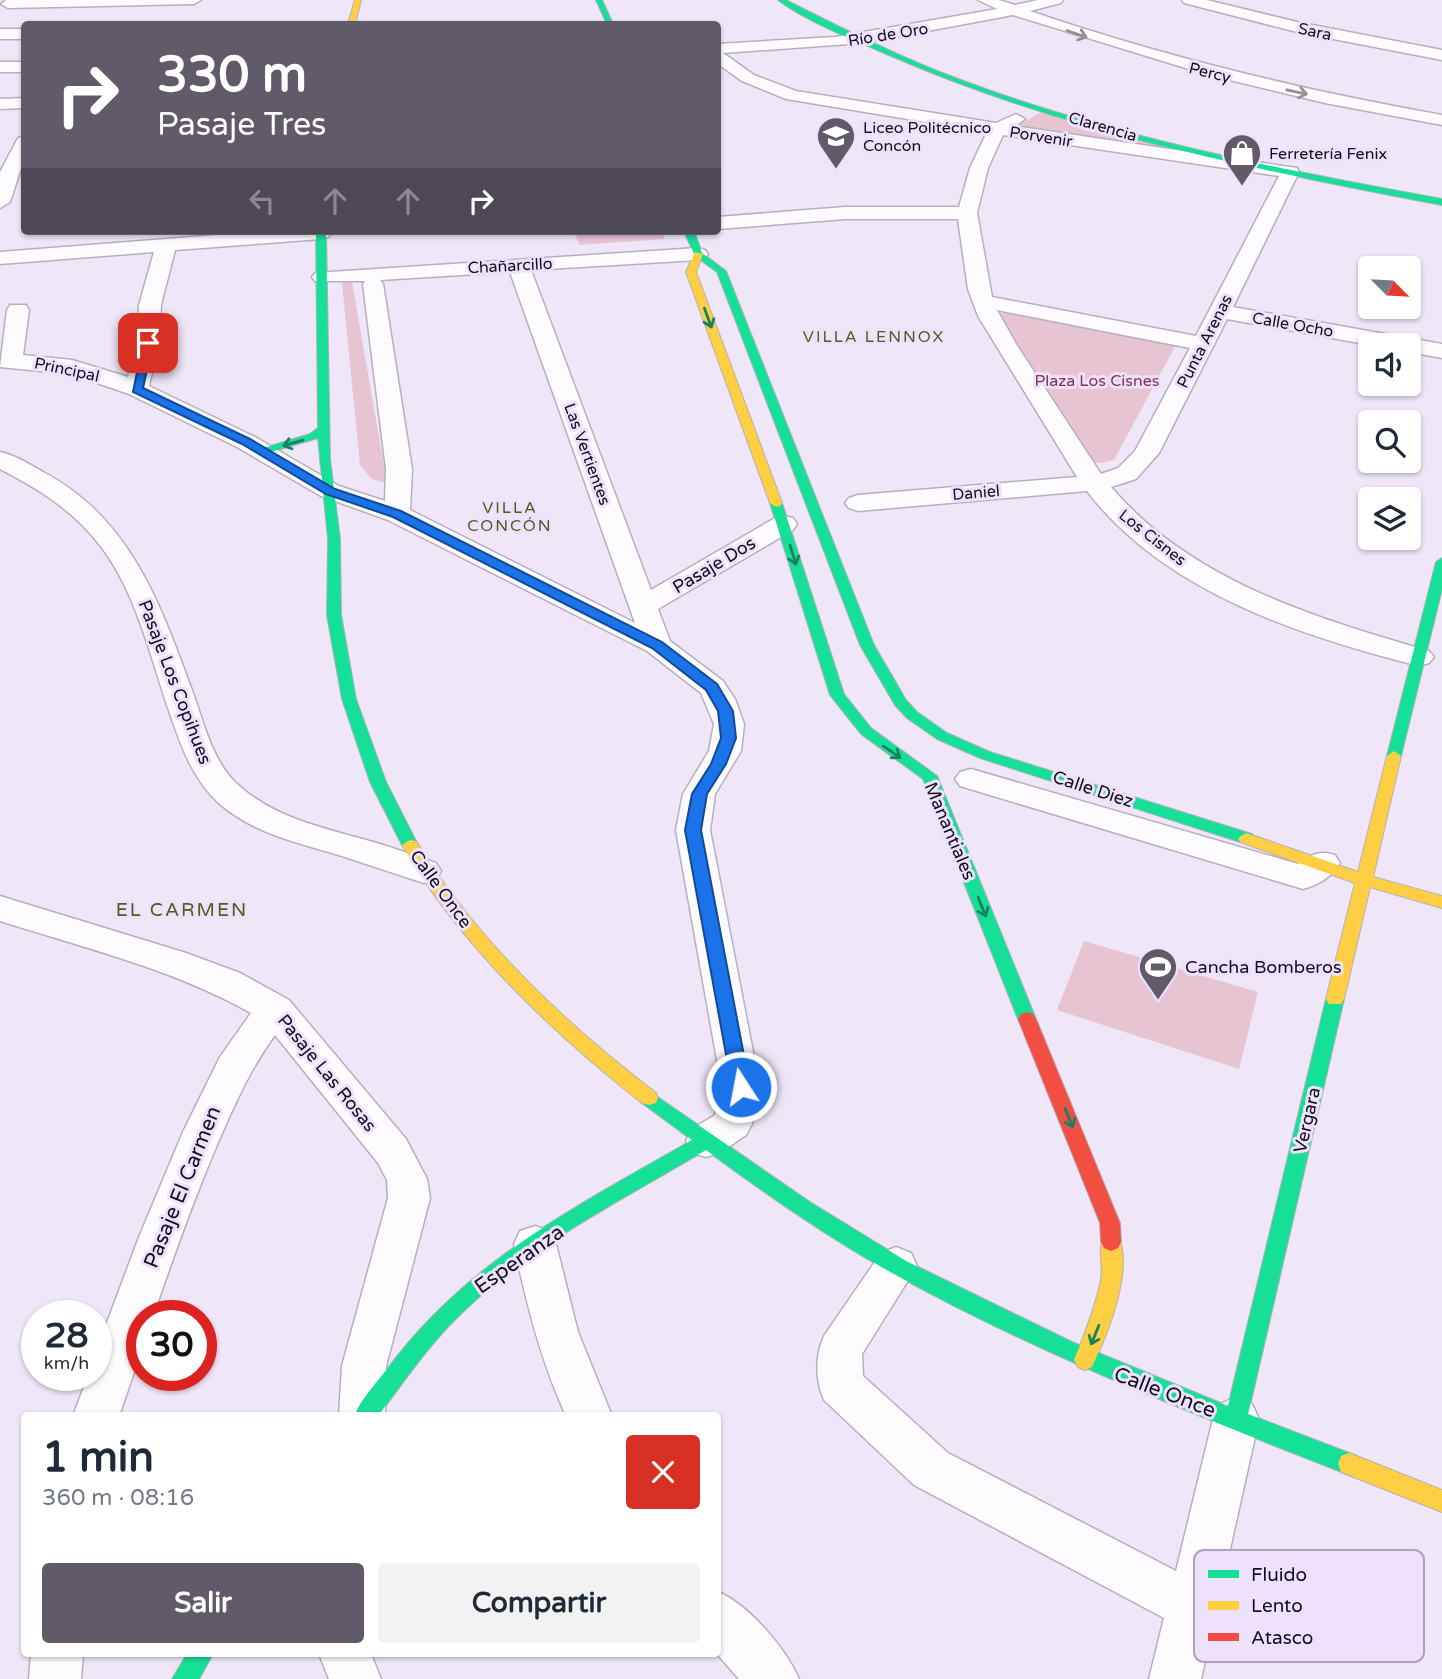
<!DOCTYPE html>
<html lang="es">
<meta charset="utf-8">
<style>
:root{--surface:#fff;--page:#f2f2f3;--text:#1f2937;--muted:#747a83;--accent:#615b69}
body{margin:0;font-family:"Varela Round",sans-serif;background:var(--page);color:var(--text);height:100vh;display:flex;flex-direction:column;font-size:26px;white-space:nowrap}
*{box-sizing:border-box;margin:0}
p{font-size:23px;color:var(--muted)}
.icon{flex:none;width:38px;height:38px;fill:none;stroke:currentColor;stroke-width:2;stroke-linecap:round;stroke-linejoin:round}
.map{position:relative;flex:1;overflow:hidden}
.sheet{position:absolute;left:21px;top:1412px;width:700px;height:245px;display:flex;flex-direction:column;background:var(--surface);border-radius:7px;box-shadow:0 2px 5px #0004}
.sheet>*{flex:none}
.banner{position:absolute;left:21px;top:21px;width:700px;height:214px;border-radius:7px;box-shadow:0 2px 5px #0004;background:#615b69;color:#fff;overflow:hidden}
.needle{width:46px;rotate:114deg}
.controls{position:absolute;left:1358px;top:256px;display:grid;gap:14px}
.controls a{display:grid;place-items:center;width:63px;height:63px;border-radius:7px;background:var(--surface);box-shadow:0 2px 5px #0004;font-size:35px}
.speed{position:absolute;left:21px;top:1300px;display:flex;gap:14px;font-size:35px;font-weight:700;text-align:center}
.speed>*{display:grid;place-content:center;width:91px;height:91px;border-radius:50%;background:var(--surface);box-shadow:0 2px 5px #0004;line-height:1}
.speed small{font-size:18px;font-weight:400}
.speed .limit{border:10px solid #d22;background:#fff;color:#111}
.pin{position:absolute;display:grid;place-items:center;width:60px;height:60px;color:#fff;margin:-30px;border-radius:14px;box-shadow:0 4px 10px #0006}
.me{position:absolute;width:77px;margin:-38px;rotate:349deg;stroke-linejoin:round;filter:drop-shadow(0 0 5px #0008)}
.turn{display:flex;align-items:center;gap:24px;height:147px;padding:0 21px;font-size:32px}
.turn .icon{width:91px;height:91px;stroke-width:2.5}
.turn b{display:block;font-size:49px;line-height:60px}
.lanes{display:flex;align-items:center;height:66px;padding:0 21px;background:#0003;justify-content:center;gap:35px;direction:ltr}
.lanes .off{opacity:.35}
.round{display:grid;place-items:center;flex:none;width:74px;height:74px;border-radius:7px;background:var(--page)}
.overview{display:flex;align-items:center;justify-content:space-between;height:119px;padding:0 21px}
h1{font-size:42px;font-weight:700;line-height:52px}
.primary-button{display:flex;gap:14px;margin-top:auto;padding:14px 21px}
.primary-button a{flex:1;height:80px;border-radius:7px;background:var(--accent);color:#fff;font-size:28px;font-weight:700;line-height:80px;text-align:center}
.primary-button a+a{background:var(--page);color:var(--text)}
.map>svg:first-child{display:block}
</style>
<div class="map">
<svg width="1442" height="1679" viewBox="0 0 1442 1679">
<rect width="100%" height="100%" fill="#efe7f8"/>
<g fill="#e7c4d2">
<path d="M1043 111 1197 156 1015 127Z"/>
<path d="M574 231H662L665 239 579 245Z"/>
<path d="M352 282 387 483 372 479 360 465 342 283Z"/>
<path d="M1011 310 1177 343 1114 460 1101 463 1086 461 996 316Z"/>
<path d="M1084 941 1258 992 1239 1069 1057 1010Z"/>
</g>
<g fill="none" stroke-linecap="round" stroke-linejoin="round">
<g stroke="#b6afbe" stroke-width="3">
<g id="street">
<path d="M6 0H201L194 4 8 8 1 4Z"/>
<path d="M978 0H999L1015 5 1038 0H1063L1061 3 1030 11C1164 57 1302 90 1442 115V125L1325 103 1205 74 1013 15 863 43 723 53 754 75 796 91 996 123 1016 114 1025 119 1015 126 1297 168 1299 172 1233 307 1442 344V358L1409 352V345H1370L1227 319 1159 453 1136 479 1111 487C1191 581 1315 618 1429 651L1434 657 1429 663 1419 666C1301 636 1164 592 1087 491L858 511 849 508 845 503 849 498 858 495 1077 477 978 316 968 289 958 219H845L718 229V217L845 207H959L970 168 987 132 786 99 742 81 718 64V44L835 37 997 9ZM1003 135 1279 176 1196 336 992 297 977 213 988 168ZM997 310 1190 348 1135 451 1118 468 1101 474 1016 344Z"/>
<path d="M1182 0H1207L1297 22 1442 50V60L1297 32 1184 3Z"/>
<rect x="0" y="29" width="24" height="10"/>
<rect x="0" y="62" width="24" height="10"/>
<path d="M24 98V108L0 109V99Z"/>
<path d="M24 137V159L10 202 0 208V172L18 138Z"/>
<path d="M270 231 331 233 328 237 321 239 175 250 161 305 159 343 149 386 255 437 339 486 385 501 386 469 363 284 365 281H315L312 277 315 273 698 248 705 250 708 254 705 258 698 260 531 270 651 590 775 518 784 516 793 518 797 524 793 530 658 609 670 641 723 681 735 699 744 724 741 751 715 794 710 830 760 1088 752 1124 746 1135 720 1153 706 1157 692 1153 686 1141 692 1129 715 1115 722 1088 676 830 683 794 709 751 714 724 701 693 647 651 388 520 321 496 237 447 129 394 71 374 0 367 7 310 10 305H26L29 310 23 355 72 360 128 377 137 343 139 305 154 252 0 264V252ZM510 272 635 623 410 510 412 469 383 284 380 280Z"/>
<path d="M0 452C15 455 29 464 43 472 131 518 161 606 193 693 204 723 212 760 236 783 272 817 320 827 366 840 389 846 412 855 436 863L441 871 436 879 424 883C398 875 373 866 348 858 304 844 258 836 221 805 192 780 180 743 168 708 149 652 134 584 94 538 68 507 35 487 0 469Z"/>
<path d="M971 769 1298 864C1311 855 1319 850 1335 855L1340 863C1332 877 1318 885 1303 889L960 786 955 779 960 772Z"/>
<path d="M0 896 186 953 240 973 289 1000 406 1139 427 1179 430 1198 386 1366 385 1416H339L342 1366 388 1198 387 1180 378 1163 275 1035C250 1069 234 1106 217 1145 193 1201 173 1258 153 1316H142V1349L119 1416H73L88 1376H96V1352L139 1237 183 1132 220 1057 251 1013C173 969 85 948 0 921Z"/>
<path d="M535 1226 550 1231 556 1244 578 1332 612 1416H566C541 1361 526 1303 514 1244L520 1231Z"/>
<path d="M896 1247 911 1253 917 1266 862 1354 863 1376 948 1453 1176 1571 1213 1419 1220 1404 1236 1397 1252 1404 1259 1419 1201 1679H1149L1164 1618 914 1485 824 1400C815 1379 815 1356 824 1336L881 1253Z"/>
<path d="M718 1592C748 1604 786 1649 799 1679H739L717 1654Z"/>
<path d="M31 1654H83L81 1679H29Z"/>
<path d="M319 1654H371L381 1679H329Z"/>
</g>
</g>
<g stroke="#b6afbe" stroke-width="2">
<g id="fast">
<path d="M596 0H602L613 24H607Z"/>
<path d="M778 0H786C837 26 887 51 940 72 1101 135 1272 168 1442 199V205C1257 170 1070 133 896 58 861 43 807 22 778 0Z"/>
<path d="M316 231H326L330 459 340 539 341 615 356 699 386 782 418 845 410 850 402 845 370 782 342 699 327 615 328 539 318 438 260 455 254 451 310 434 318 428Z"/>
<path d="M684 231H694L702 253 726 271 874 645 906 700 917 712 947 733 990 752 1252 834 1254 838 1252 842H1240L980 758 937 739 907 718 895 705 860 645 717 272 695 256Z"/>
<path d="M776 499 782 503 844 694 871 728 937 776 1036 1019 1033 1024 1027 1026 1021 1024 1018 1019 923 779 861 734 830 695 770 503Z"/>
<path d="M1442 558V589L1401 756 1394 761 1387 756 1436 562Z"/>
<path d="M1335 992 1341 994 1344 999 1248 1414 1357 1456 1360 1464 1357 1472 1349 1475C1194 1414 1038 1354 892 1273 827 1237 766 1194 706 1150 624 1199 536 1242 466 1309 432 1340 406 1379 378 1416H354C362 1397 379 1380 391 1364 474 1256 577 1207 692 1140L642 1103 640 1098 642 1093 649 1091 810 1202 906 1261 1072 1342 1228 1406 1326 999 1329 994Z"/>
<path d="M187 1654H213L199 1679H172Z"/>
</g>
</g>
<g stroke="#b6afbe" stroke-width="2">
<g id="slow">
<path d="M355 0H361L355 24H348Z"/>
<path d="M695 252 703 254 696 272 782 503 780 506 776 507 770 503 686 272Z"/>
<path d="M1394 751 1401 756 1373 877 1442 896V908L1370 887 1344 999 1341 1004H1329L1326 999 1355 883 1240 842 1238 838 1246 833 1358 872 1387 756Z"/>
<path d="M410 840 416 841C474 938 567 1025 656 1093L658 1098 656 1103 649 1105 642 1103C553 1033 459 944 402 845Z"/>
<path d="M1111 1233 1118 1236C1134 1270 1107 1335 1092 1367L1085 1370 1078 1367 1074 1360C1085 1334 1095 1308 1101 1280 1104 1266 1097 1249 1104 1236Z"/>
<path d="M1349 1453 1442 1490V1512L1341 1472 1338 1464 1341 1456Z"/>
</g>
</g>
<g stroke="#b6afbe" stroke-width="2">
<path id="jam" d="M1027 1012 1033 1014 1036 1019 1120 1223 1121 1242 1118 1248 1111 1251 1104 1248 1101 1242 1100 1223 1018 1019 1021 1014Z"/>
</g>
<use href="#street" fill="#fdfbfe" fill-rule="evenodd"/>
<use href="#fast" fill="#16e098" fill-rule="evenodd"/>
<use href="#slow" fill="#ffcf43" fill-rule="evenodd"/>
<use href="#jam" fill="#f24e42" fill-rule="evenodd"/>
</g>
<defs><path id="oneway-shaft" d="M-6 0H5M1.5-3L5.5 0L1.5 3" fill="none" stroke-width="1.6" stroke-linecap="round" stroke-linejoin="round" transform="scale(1.75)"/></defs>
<g stroke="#959198">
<use href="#oneway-shaft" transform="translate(1077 34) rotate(19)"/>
<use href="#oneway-shaft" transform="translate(1297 92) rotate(12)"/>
</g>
<g stroke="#168260">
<use href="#oneway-shaft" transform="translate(708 318) rotate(70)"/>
<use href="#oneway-shaft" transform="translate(293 443) rotate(164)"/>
<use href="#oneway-shaft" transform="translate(793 555) rotate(73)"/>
<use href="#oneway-shaft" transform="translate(892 752) rotate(34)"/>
<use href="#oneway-shaft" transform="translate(982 907) rotate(68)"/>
<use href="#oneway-shaft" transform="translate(1069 1118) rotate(68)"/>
<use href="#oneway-shaft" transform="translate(1095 1335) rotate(112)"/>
</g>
<path fill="#1a73e8" stroke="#114b97" stroke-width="2" d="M148 340 153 343 143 388 250 439 335 489 401 511 662 642 717 684 733 711 736 738 726 764 707 794 701 830 750 1087 747 1093 741 1095 734 1093 732 1087 685 830 692 794 711 764 721 738 718 711 706 690 652 648 393 517 326 494 242 444 133 392 143 343Z"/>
<defs>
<g id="school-pin" transform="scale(2.0125)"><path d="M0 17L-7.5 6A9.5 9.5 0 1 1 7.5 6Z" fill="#615b69" stroke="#eee1fe"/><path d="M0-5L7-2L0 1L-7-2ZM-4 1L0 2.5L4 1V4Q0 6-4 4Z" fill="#fff"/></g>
<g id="shop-pin" transform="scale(2.0125)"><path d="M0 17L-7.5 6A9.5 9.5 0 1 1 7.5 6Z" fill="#615b69" stroke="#eee1fe"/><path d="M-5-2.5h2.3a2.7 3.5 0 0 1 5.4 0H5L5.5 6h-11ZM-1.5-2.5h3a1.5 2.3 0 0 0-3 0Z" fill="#fff"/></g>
<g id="stadium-pin" transform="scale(2.0125)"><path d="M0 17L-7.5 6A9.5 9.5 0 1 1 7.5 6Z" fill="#615b69" stroke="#eee1fe"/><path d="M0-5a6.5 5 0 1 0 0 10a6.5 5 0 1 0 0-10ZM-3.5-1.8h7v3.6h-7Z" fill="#fff"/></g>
</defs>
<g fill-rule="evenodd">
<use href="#school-pin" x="836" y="136"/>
<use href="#shop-pin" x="1242" y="153"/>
<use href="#stadium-pin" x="1158" y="967"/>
</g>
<g text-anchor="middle" stroke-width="6" stroke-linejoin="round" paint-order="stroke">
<g font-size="16" fill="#15101c" stroke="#eee1fe">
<text transform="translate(1315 31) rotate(12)" y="6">Sara</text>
<text transform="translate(888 34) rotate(-9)" y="6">Río de Oro</text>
<text transform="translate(1210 72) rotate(14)" y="6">Percy</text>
<text transform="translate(1103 126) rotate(16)" y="6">Clarencia</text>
<text transform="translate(1041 136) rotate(9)" y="6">Porvenir</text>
<text transform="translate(510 265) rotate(-3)" y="6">Chañarcillo</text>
<text transform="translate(1293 324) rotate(10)" y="6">Calle Ocho</text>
<text transform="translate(1204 341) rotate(-63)" y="6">Punta Arenas</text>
<text transform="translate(67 369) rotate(12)" y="6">Principal</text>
<text transform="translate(588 454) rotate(70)" y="6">Las Vertientes</text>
<text transform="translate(976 492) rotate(-5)" y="6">Daniel</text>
<text transform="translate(1153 537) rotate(38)" y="6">Los Cisnes</text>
</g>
<g font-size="16" fill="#15101c" stroke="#eee1fe" text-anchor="start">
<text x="863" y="133">Liceo Politécnico<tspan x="863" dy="18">Concón</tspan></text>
<text x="1269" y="159">Ferretería Fenix</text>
</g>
<g font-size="16" letter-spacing="2" fill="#496019" stroke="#eee1fe">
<text x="874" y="342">VILLA LENNOX</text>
<text x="510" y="513">VILLA<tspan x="510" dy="18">CONCÓN</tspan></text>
</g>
<g font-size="16" fill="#86334a" stroke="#eee1fe">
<text x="1097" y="386">Plaza Los Cisnes</text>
</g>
<g font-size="18" fill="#15101c" stroke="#eee1fe">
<text transform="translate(714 565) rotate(-31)" y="6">Pasaje Dos</text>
<text transform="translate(175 682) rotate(69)" y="6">Pasaje Los Copihues</text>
<text transform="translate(1093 789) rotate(18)" y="6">Calle Diez</text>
<text transform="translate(950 831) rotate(67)" y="6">Manantiales</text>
<text transform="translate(441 889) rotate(54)" y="6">Calle Once</text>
<text transform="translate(327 1073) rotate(51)" y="6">Pasaje Las Rosas</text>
<text transform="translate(1307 1120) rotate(-77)" y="6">Vergara</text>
</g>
<g font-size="18" fill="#15101c" stroke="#eee1fe" text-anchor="start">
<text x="1185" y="973">Cancha Bomberos</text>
</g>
<g font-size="19" letter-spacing="2" fill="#496019" stroke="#eee1fe">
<text x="182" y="916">EL CARMEN</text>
</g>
<g font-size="21" fill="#15101c" stroke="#eee1fe">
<text transform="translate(182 1187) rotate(-68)" y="7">Pasaje El Carmen</text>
<text transform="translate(519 1259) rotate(-35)" y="7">Esperanza</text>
<text transform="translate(1165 1392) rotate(21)" y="7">Calle Once</text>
</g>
</g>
<rect x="1194" y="1550" width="230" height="112" rx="10" fill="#eee1fe" stroke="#ada2ba" stroke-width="2"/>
<rect x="1208" y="1570" width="31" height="8" fill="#16e098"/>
<rect x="1208" y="1601" width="31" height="9" fill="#ffcf43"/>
<rect x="1208" y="1633" width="31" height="8" fill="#f24e42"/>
<g font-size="19" fill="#15101c">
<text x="1251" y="1581">Fluido</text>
<text x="1251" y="1612">Lento</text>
<text x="1251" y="1644">Atasco</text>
</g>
</svg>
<div class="controls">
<a><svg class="needle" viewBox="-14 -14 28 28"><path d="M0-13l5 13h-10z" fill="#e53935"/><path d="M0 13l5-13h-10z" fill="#747a83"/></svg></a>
<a><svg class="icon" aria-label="sound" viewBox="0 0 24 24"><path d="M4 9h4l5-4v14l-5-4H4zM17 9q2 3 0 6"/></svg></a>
<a><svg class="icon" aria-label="search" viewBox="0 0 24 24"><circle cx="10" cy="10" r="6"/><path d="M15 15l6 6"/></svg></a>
<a><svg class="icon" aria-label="layers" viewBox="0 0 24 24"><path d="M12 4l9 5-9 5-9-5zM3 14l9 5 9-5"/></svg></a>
</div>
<div class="speed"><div>28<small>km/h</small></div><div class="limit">30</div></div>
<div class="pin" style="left:148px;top:343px;background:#d93025"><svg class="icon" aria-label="arrive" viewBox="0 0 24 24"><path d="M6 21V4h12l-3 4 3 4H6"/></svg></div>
<svg class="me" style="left:741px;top:1087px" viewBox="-20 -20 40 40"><circle r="17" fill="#1a73e8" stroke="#fff" stroke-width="3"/><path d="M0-11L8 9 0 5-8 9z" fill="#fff"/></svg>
<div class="banner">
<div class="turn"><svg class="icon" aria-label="right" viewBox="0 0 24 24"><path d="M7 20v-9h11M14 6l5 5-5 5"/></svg><div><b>330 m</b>Pasaje Tres</div></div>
<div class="lanes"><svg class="icon off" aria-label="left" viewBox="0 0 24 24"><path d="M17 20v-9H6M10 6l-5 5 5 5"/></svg><svg class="icon off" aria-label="ahead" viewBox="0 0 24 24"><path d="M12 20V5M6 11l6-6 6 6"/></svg><svg class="icon off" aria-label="ahead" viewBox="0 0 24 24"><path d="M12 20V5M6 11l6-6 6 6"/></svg><svg class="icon" aria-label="right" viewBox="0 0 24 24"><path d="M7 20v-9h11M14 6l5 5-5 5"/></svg></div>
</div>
<section class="sheet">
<div class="overview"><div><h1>1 min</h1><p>360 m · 08:16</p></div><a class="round" style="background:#d93025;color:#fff"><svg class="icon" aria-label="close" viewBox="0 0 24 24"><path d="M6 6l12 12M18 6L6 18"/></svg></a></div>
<div class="primary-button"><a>Salir</a><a>Compartir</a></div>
</section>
</div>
